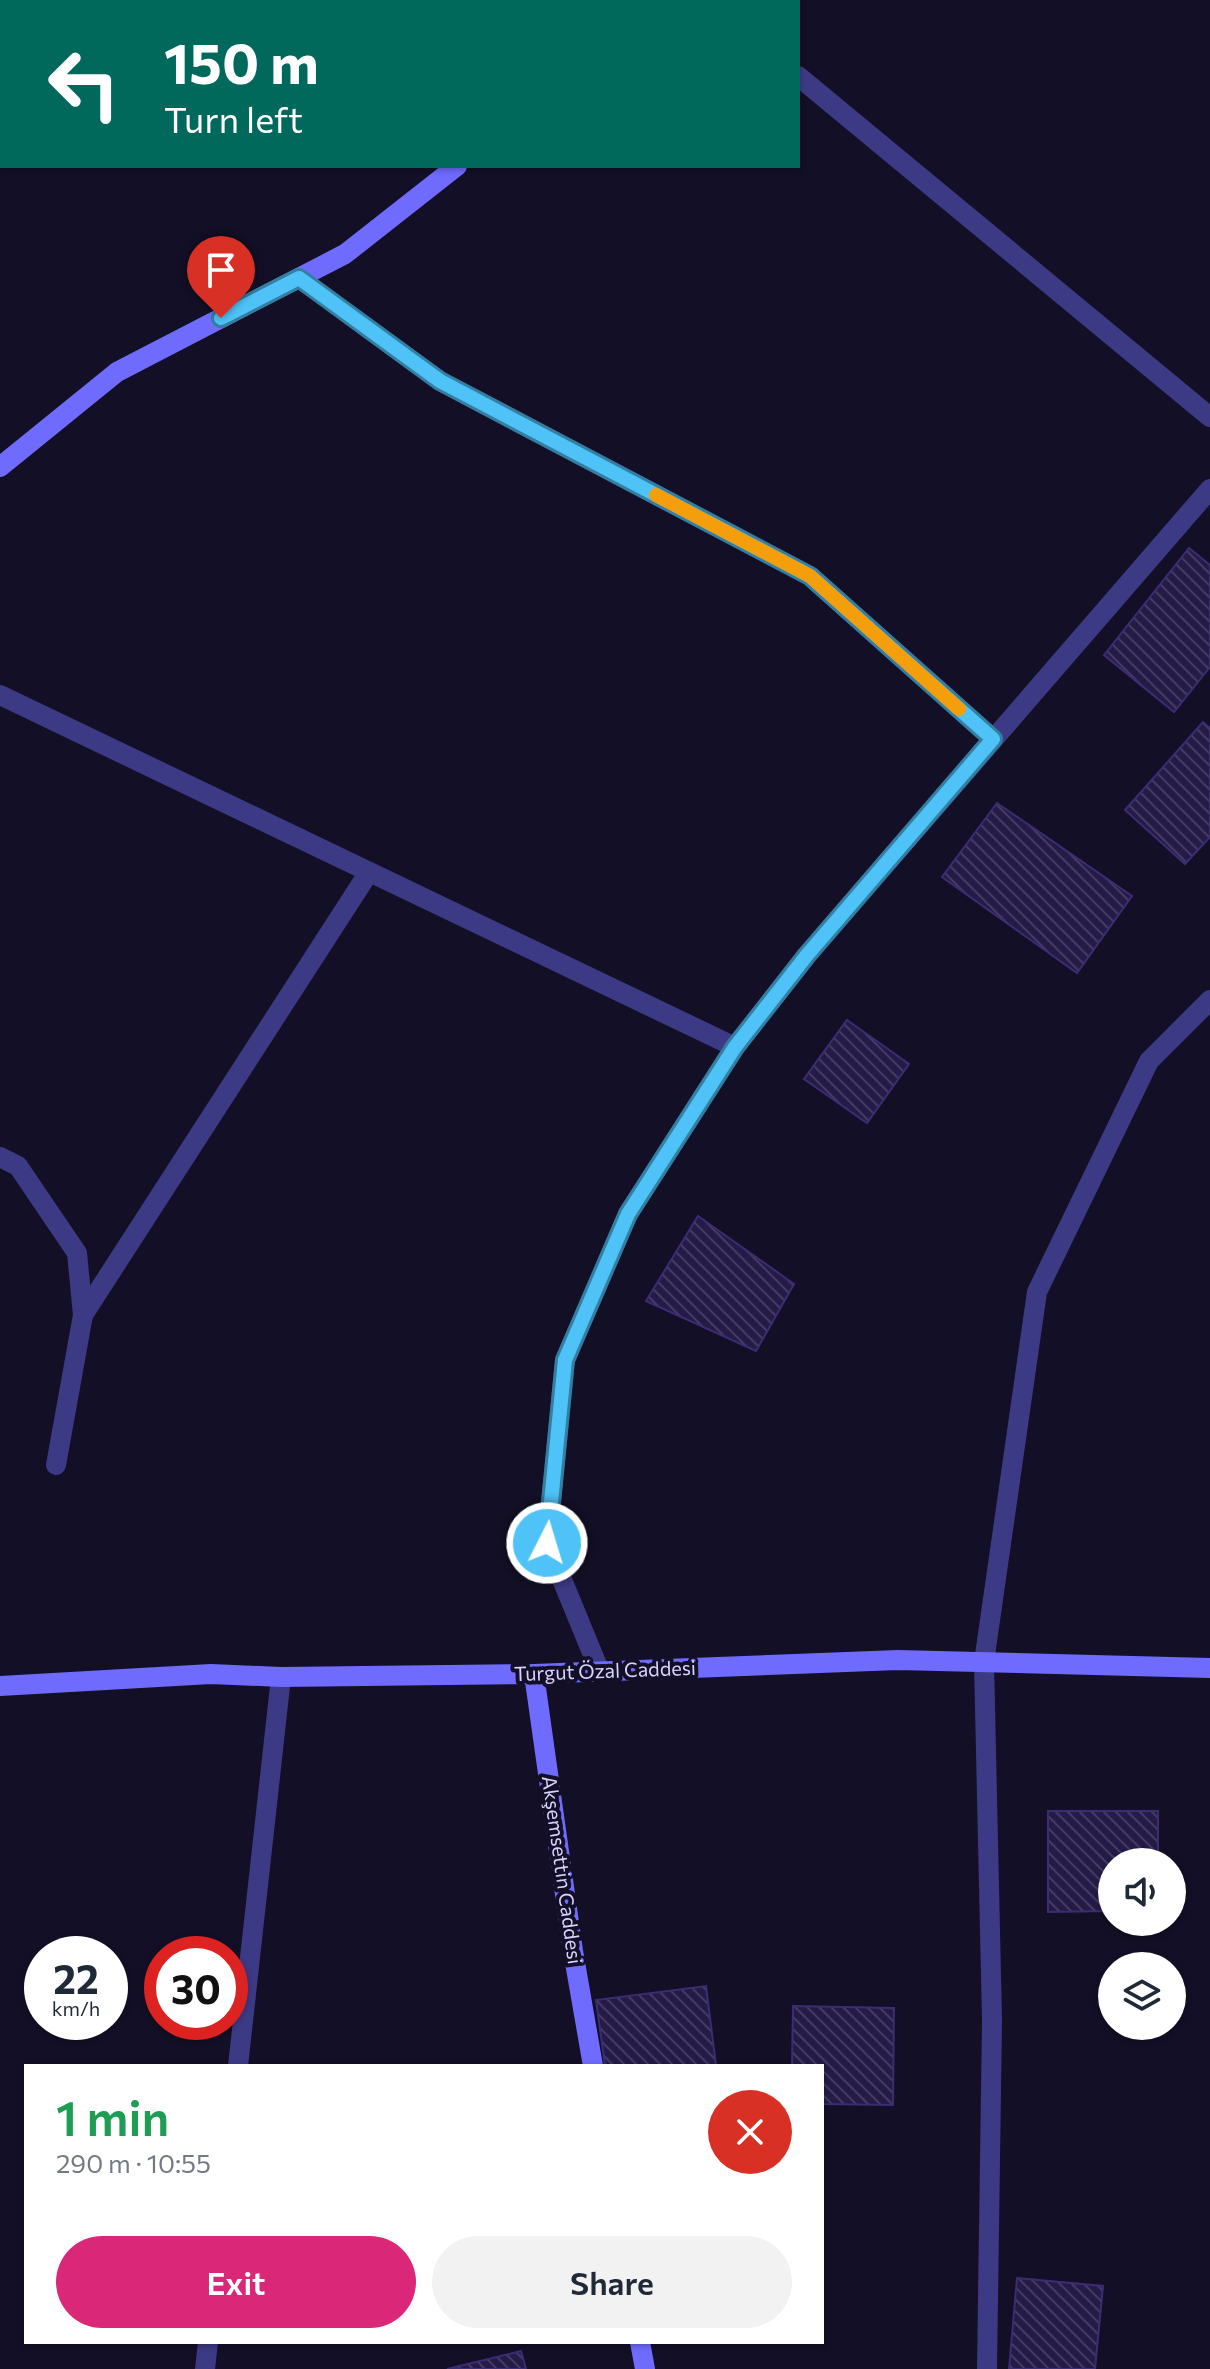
<!DOCTYPE html>
<meta charset="utf-8">
<style>
:root{--surface:#fff;--page:#f2f2f3;--text:#1f2937;--muted:#747a83;--accent:#db2777}
body{margin:0;font-family:Commissioner,sans-serif;background:var(--page);color:var(--text);height:100vh;display:flex;flex-direction:column;font-size:30px;white-space:nowrap}
*{box-sizing:border-box;margin:0}
p{font-size:26px;color:var(--muted)}
.icon{flex:none;width:44px;height:44px;fill:none;stroke:currentColor;stroke-width:2;stroke-linecap:round;stroke-linejoin:round}
.map{position:relative;flex:1;overflow:hidden}
.sheet{position:absolute;left:24px;top:2064px;width:800px;height:280px;display:flex;flex-direction:column;background:var(--surface);border-radius:0px;box-shadow:0 2px 6px #0004}
.sheet>*{flex:none}
.guide{position:absolute;left:0px;top:0px;width:800px;height:168px;box-shadow:0 2px 6px #0004;background:#00695c;color:#fff;overflow:hidden}
.controls{position:absolute;left:1098px;top:1848px;display:grid;gap:16px}
.controls a{display:grid;place-items:center;width:88px;height:88px;border-radius:50%;background:var(--surface);box-shadow:0 2px 6px #0004;font-size:40px}
.speed{position:absolute;left:24px;top:1936px;display:flex;gap:16px;font-size:40px;font-weight:700;text-align:center}
.speed>*{display:grid;place-content:center;width:104px;height:104px;border-radius:50%;background:var(--surface);box-shadow:0 2px 6px #0004;line-height:1}
.speed small{font-size:20px;font-weight:400}
.speed .limit{border:12px solid #d22;background:#fff;color:#111}
.pin{position:absolute;display:grid;place-items:center;width:68px;height:68px;color:#fff;margin:-82px -34px;border-radius:50% 50% 50% 0;rotate:-45deg;box-shadow:0 0 8px #0007}
.pin .icon{rotate:45deg}
.me{position:absolute;width:88px;margin:-44px;rotate:5deg;stroke-linejoin:round;filter:drop-shadow(0 0 6px #0008)}
.turn{display:flex;align-items:center;gap:28px;height:168px;padding:0 32px;font-size:36px}
.turn .icon{width:104px;height:104px;stroke-width:2.5}
.turn b{display:block;font-size:56px;line-height:68px}
.round{display:grid;place-items:center;flex:none;width:84px;height:84px;border-radius:42px;background:var(--page)}
.headline{display:flex;align-items:center;justify-content:space-between;height:136px;padding:0 32px}
h1{font-size:48px;font-weight:600;line-height:60px;color:#1e9e55}
.primary-button{display:flex;gap:16px;margin-top:auto;padding:16px 32px}
.primary-button a{flex:1;height:92px;border-radius:48px;background:var(--accent);color:#fff;font-size:32px;font-weight:600;line-height:92px;text-align:center}
.primary-button a+a{background:var(--page);color:var(--text)}
.map>svg:first-child{display:block}
</style>
<div class="map">
<svg width="1210" height="2369" viewBox="0 0 1210 2369">
<defs>
<pattern id="building-back-hatch" width="6" height="6" patternUnits="userSpaceOnUse" patternTransform="scale(2)"><rect width="6" height="6" fill="#241b47"/><path d="M-1 5l2 2M0 0l6 6M5-1l2 2" fill="none" stroke="#433b63"/></pattern>
</defs>
<rect width="100%" height="100%" fill="#130f26"/>
<g fill="url(#building-back-hatch)" stroke="#3b2d73" stroke-width="2">
<path d="M1189 548 1210 565V667L1174 712 1104 655Z"/>
<path d="M1203 722 1210 728V837L1185 864 1125 810Z"/>
<path d="M997 803 1132 896 1077 973 942 877Z"/>
<path d="M847 1020 909 1064 867 1123 804 1079Z"/>
<path d="M698 1216 794 1284 756 1351 646 1301Z"/>
<path d="M1048 1811H1158V1862H1112V1911L1048 1912Z"/>
<path d="M706 1986 716 2065 605 2066 596 2000Z"/>
<path d="M793 2006 894 2008 893 2105 822 2104V2066H792Z"/>
<path d="M1017 2278 1103 2286 1095 2369H1009Z"/>
<path d="M521 2351 526 2369H447Z"/>
</g>
<g fill="none" stroke-linecap="round" stroke-linejoin="round">
<g stroke="#3d3a85" stroke-width="20">
<path d="M712 0 714 2"/>
<path d="M798 76 1210 417"/>
<path d="M299 278 440 381 810 576 993 739"/>
<path d="M0 695 735 1047"/>
<path d="M0 1157 18 1166 77 1253 83 1315 56 1465"/>
<path d="M83 1315 369 872"/>
<path d="M600 1672 547 1543 565 1360 628 1214 735 1047 807 955 1210 489"/>
<path d="M238 2066 281 1677"/>
<path d="M205 2369 208 2342"/>
<path d="M987 2369 992 2020 984 1662 1037 1292 1149 1061 1210 1000"/>
</g>
<g stroke="#6f6bff" stroke-width="20">
<path d="M652 2 654 0"/>
<path d="M0 467 117 372 345 254 457 166"/>
<path d="M534 1674 573 1951 593 2066"/>
<path d="M0 1686 211 1674 281 1677 534 1674 898 1660 1210 1668"/>
<path d="M640 2342 645 2369"/>
</g>
</g>
<g fill="none" stroke-linecap="round" stroke-linejoin="round">
<g stroke="#337fa1" stroke-width="20">
<path id="route" d="M221 318 299 278 440 381 810 576 993 739 807 955 735 1047 628 1214 565 1360 547 1543"/>
</g>
<use href="#route" stroke="#4fc3f7" stroke-width="14"/>
<path stroke="#f59e0b" stroke-width="14" d="M656 495 810 576 959 709"/>
</g>
<g text-anchor="middle" stroke-width="8" stroke-linejoin="round" paint-order="stroke">
<g font-size="20" fill="#d9d4ff" stroke="#130f26">
<text transform="translate(605 1671) rotate(-2)" y="7">Turgut Özal Caddesi</text>
<text transform="translate(562 1870) rotate(82)" y="7">Akşemsettin Caddesi</text>
</g>
</g>
</svg>
<div class="controls">
<a><svg class="icon" aria-label="sound" viewBox="0 0 24 24"><path d="M4 9h4l5-4v14l-5-4H4zM17 9q2 3 0 6"/></svg></a>
<a><svg class="icon" aria-label="layers" viewBox="0 0 24 24"><path d="M12 4l9 5-9 5-9-5zM3 14l9 5 9-5"/></svg></a>
</div>
<div class="speed"><div>22<small>km/h</small></div><div class="limit">30</div></div>
<div class="pin" style="left:221px;top:318px;background:#d93025"><svg class="icon" aria-label="arrive" viewBox="0 0 24 24"><path d="M6 21V4h12l-3 4 3 4H6"/></svg></div>
<svg class="me" style="left:547px;top:1543px" viewBox="-20 -20 40 40"><circle r="17" fill="#4fc3f7" stroke="#fff" stroke-width="3"/><path d="M0-11L8 9 0 5-8 9z" fill="#fff"/></svg>
<div class="guide">
<div class="turn"><svg class="icon" aria-label="left" viewBox="0 0 24 24"><path d="M17 20v-9H6M10 6l-5 5 5 5"/></svg><div><b>150 m</b>Turn left</div></div>
</div>
<section class="sheet">
<div class="headline"><div><h1>1 min</h1><p>290 m · 10:55</p></div><a class="round" style="background:#d93025;color:#fff"><svg class="icon" aria-label="close" viewBox="0 0 24 24"><path d="M6 6l12 12M18 6L6 18"/></svg></a></div>
<div class="primary-button"><a>Exit</a><a>Share</a></div>
</section>
</div>
